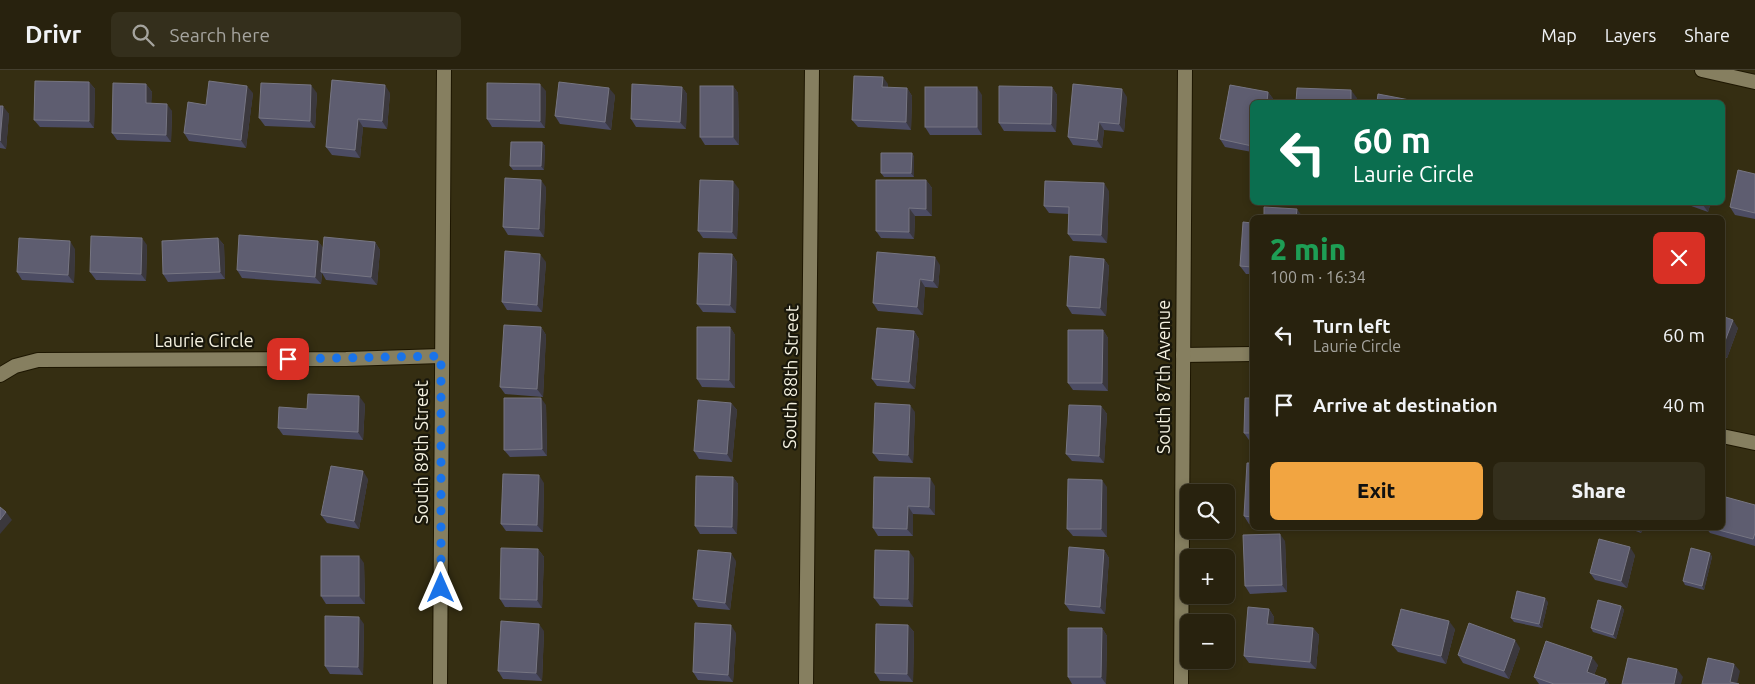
<!DOCTYPE html>
<meta charset="utf-8">
<style>
:root{--surface:#28220e;--page:#342f1c;--text:#f1f3f6;--muted:#a5a49e;--line:#443f2e;--accent:#f2a541}
body{margin:0;font-family:Ubuntu,sans-serif;background:var(--page);color:var(--text);height:100vh;display:flex;flex-direction:column;font-size:19px;white-space:nowrap}
*{box-sizing:border-box;margin:0}
p{font-size:16px;color:var(--muted)}
.icon{flex:none;width:28px;height:28px;fill:none;stroke:currentColor;stroke-width:2;stroke-linecap:round;stroke-linejoin:round}
.map{position:relative;flex:1;overflow:hidden}
.side{position:absolute;left:1250px;top:145px;width:475px;height:315px;display:flex;flex-direction:column;background:var(--surface);border-radius:8px;box-shadow:0 2px 8px #0003,0 0 0 1px var(--line)}
.side>*{flex:none}
.banner{position:absolute;left:1250px;top:30px;width:475px;height:105px;border-radius:8px;box-shadow:0 2px 8px #0003,0 0 0 1px var(--line);background:#0b6e4f;color:#fff;overflow:hidden}
.controls{position:absolute;left:1180px;top:414px;display:grid;gap:10px}
.controls a{display:grid;place-items:center;width:55px;height:55px;border-radius:8px;background:var(--surface);box-shadow:0 2px 8px #0003,0 0 0 1px var(--line);font-size:25px}
.pin{position:absolute;display:grid;place-items:center;width:42px;height:42px;color:#fff;margin:-21px;border-radius:10px;box-shadow:0 2px 8px #0006}
.me{position:absolute;width:55px;margin:-28px;rotate:0deg;stroke-linejoin:round;filter:drop-shadow(0 0 4px #0008)}
.turn{display:flex;align-items:center;gap:18px;height:105px;padding:0 20px;font-size:22px}
.turn .icon{width:65px;height:65px;stroke-width:2.5}
.turn b{display:block;font-size:35px;line-height:42px}
.round{display:grid;place-items:center;flex:none;width:52px;height:52px;border-radius:8px;background:var(--page)}
.head{display:flex;align-items:center;justify-content:space-between;height:85px;padding:0 20px}
h1{font-size:30px;font-weight:800;line-height:38px;color:#1e9e55}
.cta{display:flex;gap:10px;margin-top:auto;padding:10px 20px}
.cta a{flex:1;height:58px;border-radius:8px;background:var(--accent);color:#111;font-size:20px;font-weight:800;line-height:58px;text-align:center}
.cta a+a{background:var(--page);color:var(--text)}
ul{padding:0;list-style:none}
li{display:flex;align-items:center;gap:15px;height:70px;padding:0 20px}
li div{flex:1}
li b{display:block;font-size:19px}
li em{font-style:normal}
header{display:flex;align-items:center;gap:30px;box-sizing:border-box;height:70px;padding:0 25px;background:var(--surface);border-bottom:1px solid var(--line)}
header strong{font-size:24px}
nav{display:flex;gap:28px;margin-inline-start:auto;font-size:18px}
.search{width:350px;height:45px;background:var(--page);display:flex;align-items:center;gap:12px;box-sizing:border-box;padding:0 18px;border-radius:8px;color:var(--muted);font-size:19px}
.map>svg:first-child{display:block}
</style>
<header>
<strong>Drivr</strong>
<div class="search"><svg class="icon" aria-label="search" viewBox="0 0 24 24"><circle cx="10" cy="10" r="6"/><path d="M15 15l6 6"/></svg>Search here</div>
<nav><a>Map</a><a>Layers</a><a>Share</a></nav>
</header>
<div class="map">
<svg width="1755" height="614" viewBox="0 0 1755 614">
<rect width="100%" height="100%" fill="#352e12"/>
<g fill="none" stroke-linecap="round" stroke-linejoin="round">
<g stroke="#1d1600" stroke-width="16">
<g id="minor">
<path d="M1702 0 1755 12"/>
<path d="M1183 285 1252 284"/>
<path d="M0 305 15 296 38 290 346 289 441 286"/>
<path d="M1722 366 1755 373"/>
<path d="M440 614 444 0"/>
<path d="M806 614 812 0"/>
<path d="M1181 614 1185 0"/>
</g>
</g>
<use href="#minor" stroke="#867f60" stroke-width="14"/>
</g>
<g fill="#4c4c63">
<path d="M332 10 390 23 387 59 363 57 360 88 332 85 326 77Z"/>
<path d="M89 12 95 19 94 58 40 57 34 50Z"/>
<path d="M146 14 152 22 151 33 172 41 171 72 117 70 112 63Z"/>
<path d="M888 14V18H907L912 26 911 60 858 57 852 50Z"/>
<path d="M1230 15 1268 22 1274 30 1273 32H1252V82L1225 77 1220 69Z"/>
<path d="M733 16 738 23 739 75H705L700 67Z"/>
<path d="M682 17 687 24 686 59 636 57 631 49Z"/>
<path d="M1052 17 1057 25 1056 62 1004 61 999 53Z"/>
<path d="M546 21 545 58 492 57 487 49Z"/>
<path d="M253 23 246 78 189 71 184 63 206 35Z"/>
<path d="M317 23 315 58 265 56 259 48Z"/>
<path d="M615 25 611 60 560 54 555 46Z"/>
<path d="M982 25V65H930L925 57Z"/>
<path d="M1127 27 1124 62 1104 60 1102 78 1073 75 1068 67Z"/>
<path d="M0 36 9 44 6 79 0 78Z"/>
<path d="M542 72 545 76 544 100H513L510 96Z"/>
<path d="M912 83 914 87V107H884L881 103Z"/>
<path d="M1755 104V149L1735 145 1730 137Z"/>
<path d="M926 110 932 118V146H915L914 169 881 168 876 161Z"/>
<path d="M546 117 544 167 508 165 503 157Z"/>
<path d="M739 119 737 169 703 168 698 161Z"/>
<path d="M1109 121 1107 173 1073 171 1068 164 1069 144 1049 143 1044 136Z"/>
<path d="M1680 132H1711L1708 142Z"/>
<path d="M1252 153V204H1246L1240 196Z"/>
<path d="M218 168 224 175 225 209 168 212 163 204Z"/>
<path d="M318 171 323 178 375 172 380 180 377 215 326 210 322 203 321 214 242 208 237 200Z"/>
<path d="M147 175 146 211 96 210 90 202Z"/>
<path d="M75 179 74 213 22 210 17 202Z"/>
<path d="M732 184 737 192 736 243 703 242 697 234Z"/>
<path d="M1104 189 1109 196 1106 246 1072 244 1067 236Z"/>
<path d="M546 192 542 242 507 240 502 232Z"/>
<path d="M940 195 938 218 925 217 923 245 878 241 873 233Z"/>
<path d="M1722 246 1738 258 1727 288 1722 287Z"/>
<path d="M541 257 546 265 543 327 505 324 500 317Z"/>
<path d="M730 257 735 265V318L702 317 697 309Z"/>
<path d="M1103 260 1108 268V321L1073 320 1068 313Z"/>
<path d="M914 261 919 269 915 319 877 316 872 309Z"/>
<path d="M1252 328V370H1249L1244 363Z"/>
<path d="M731 333 737 340 732 392 699 389 694 381Z"/>
<path d="M365 334 363 370 283 365 278 358 307 339Z"/>
<path d="M546 335 547 386 510 387 504 380Z"/>
<path d="M1101 336 1107 344 1104 393 1072 391 1066 384Z"/>
<path d="M915 342 913 393 879 391 873 383Z"/>
<path d="M1252 393V454H1249L1244 446Z"/>
<path d="M733 407 738 414 737 464H700L695 456Z"/>
<path d="M368 409 359 459 327 453 321 445Z"/>
<path d="M544 413 543 462 506 461 501 454Z"/>
<path d="M935 416V445L913 444V466H878L873 458Z"/>
<path d="M1107 417V467L1073 466 1067 459Z"/>
<path d="M1755 435V476L1710 463 1706 458H1722Z"/>
<path d="M1628 458H1643L1641 463Z"/>
<path d="M1285 471 1287 522 1250 524 1245 516Z"/>
<path d="M538 479 544 487 542 538 505 537 500 529Z"/>
<path d="M1104 480 1109 488 1105 544 1070 541 1065 534Z"/>
<path d="M1710 483 1712 487 1704 520 1685 515 1683 511Z"/>
<path d="M1635 485 1627 518 1595 510 1590 503Z"/>
<path d="M914 488 913 537 880 536 874 528Z"/>
<path d="M736 491 730 540 698 537 693 529Z"/>
<path d="M364 493 365 534H326L321 526Z"/>
<path d="M1548 532 1542 558 1514 552 1511 548Z"/>
<path d="M1621 536 1624 540 1616 569 1593 562 1591 558Z"/>
<path d="M1269 539 1274 547 1273 554 1313 558 1319 565 1316 599 1249 593 1244 586Z"/>
<path d="M364 554 363 605 330 604 325 596Z"/>
<path d="M908 555 914 562 913 612 880 611 875 603Z"/>
<path d="M1102 558 1107 566 1106 614H1072L1068 607Z"/>
<path d="M1455 559 1446 594 1398 582 1392 575Z"/>
<path d="M544 561 542 611 503 609 498 601Z"/>
<path d="M736 563 733 612 698 610 693 602Z"/>
<path d="M1520 578 1509 609 1463 593 1458 585Z"/>
<path d="M1598 595 1594 605 1606 609 1609 614H1539L1534 607Z"/>
</g>
<g fill="#3b383d">
<path d="M883 7 888 14 887 25 882 17Z"/>
<path d="M89 12 95 19 94 58 89 51Z"/>
<path d="M146 14 152 22 151 41 146 33Z"/>
<path d="M540 14 546 21 545 58 540 51Z"/>
<path d="M311 15 317 23 315 58 310 51Z"/>
<path d="M385 15 390 23 387 59 382 51Z"/>
<path d="M247 16 253 23 246 78 241 70Z"/>
<path d="M733 16 738 23 739 75 733 67Z"/>
<path d="M682 17 687 24 686 59 680 52Z"/>
<path d="M977 17 982 25V65L977 57Z"/>
<path d="M1052 17 1057 25 1056 62 1051 54Z"/>
<path d="M609 18 615 25 611 60 605 52Z"/>
<path d="M907 18 912 26 911 60 906 52Z"/>
<path d="M1122 19 1127 27 1124 62 1119 54Z"/>
<path d="M1351 20 1357 28V32H1351Z"/>
<path d="M1268 22 1274 30 1273 32H1267Z"/>
<path d="M167 34 172 41 171 72 166 65Z"/>
<path d="M3 36 9 44 6 79 0 71Z"/>
<path d="M358 49 363 57 360 88 355 80Z"/>
<path d="M1099 52 1104 60 1102 78 1097 70Z"/>
<path d="M542 72 545 76 544 100 541 96Z"/>
<path d="M912 83 914 87V107L911 103Z"/>
<path d="M541 110 546 117 544 167 539 159Z"/>
<path d="M926 110 932 118V146L926 139Z"/>
<path d="M733 111 739 119 737 169 732 162Z"/>
<path d="M1104 113 1109 121 1107 173 1101 165Z"/>
<path d="M1703 132H1711L1708 142 1703 135Z"/>
<path d="M909 138 915 146 914 169 909 162Z"/>
<path d="M1297 139 1302 146V148H1296Z"/>
<path d="M142 168 147 175 146 211 141 204Z"/>
<path d="M218 168 224 175 225 209 220 202Z"/>
<path d="M70 171 75 179 74 213 68 205Z"/>
<path d="M318 171 324 179 321 202 322 203 321 214 315 207Z"/>
<path d="M375 172 380 180 377 215 371 207Z"/>
<path d="M540 184 546 192 542 242 537 235Z"/>
<path d="M732 184 737 192 736 243 730 235Z"/>
<path d="M935 187 940 195 938 218 933 211Z"/>
<path d="M1104 189 1109 196 1106 246 1100 238Z"/>
<path d="M920 209 925 217 923 245 917 237Z"/>
<path d="M1733 250 1738 258 1727 288 1722 282V279Z"/>
<path d="M541 257 546 265 543 327 537 319Z"/>
<path d="M730 257 735 265V318L729 310Z"/>
<path d="M1103 260 1108 268V321L1102 313Z"/>
<path d="M914 261 919 269 915 319 909 312Z"/>
<path d="M359 326 365 334 363 370 358 362Z"/>
<path d="M541 328 546 335 547 386 542 379Z"/>
<path d="M731 333 737 340 732 392 727 384Z"/>
<path d="M910 335 915 342 913 393 908 385Z"/>
<path d="M1101 336 1107 344 1104 393 1099 386Z"/>
<path d="M363 401 368 409 359 459 354 451Z"/>
<path d="M539 405 544 413 543 462 537 455Z"/>
<path d="M733 407 738 414 737 464 732 457Z"/>
<path d="M930 408 935 416V445L929 437Z"/>
<path d="M1102 410 1107 417V467L1101 459Z"/>
<path d="M908 436 913 444V466L907 459Z"/>
<path d="M6 442 12 450 0 464V450Z"/>
<path d="M1637 458H1643L1641 463Z"/>
<path d="M1280 464 1285 471 1287 522 1282 515Z"/>
<path d="M1630 477 1635 485 1627 518 1621 511Z"/>
<path d="M538 479 544 487 542 538 537 530Z"/>
<path d="M1104 480 1109 488 1105 544 1100 537Z"/>
<path d="M909 481 914 488 913 537 908 529Z"/>
<path d="M731 483 736 491 730 540 725 533Z"/>
<path d="M1710 483 1712 487 1704 520 1702 516Z"/>
<path d="M359 486 364 493 365 534 359 526Z"/>
<path d="M1545 528 1548 532 1542 558 1539 554Z"/>
<path d="M1621 536 1624 540 1616 569 1613 565Z"/>
<path d="M1269 539 1274 547 1273 561 1267 554Z"/>
<path d="M359 547 364 554 363 605 358 597Z"/>
<path d="M1449 551 1455 559 1446 594 1441 586Z"/>
<path d="M539 554 544 561 542 611 536 603Z"/>
<path d="M731 555 736 563 733 612 728 605Z"/>
<path d="M908 555 914 562 913 612 907 604Z"/>
<path d="M1102 558 1107 566 1106 614 1101 607Z"/>
<path d="M1313 558 1319 565 1316 599 1310 592Z"/>
<path d="M1515 570 1520 578 1509 609 1504 601Z"/>
<path d="M1592 587 1598 595 1592 610 1587 602Z"/>
<path d="M1734 594 1740 601 1737 614 1730 612Z"/>
<path d="M1677 599 1683 607 1681 614H1674Z"/>
<path d="M1606 609 1609 614H1604Z"/>
</g>
<g fill="#5e5d70" stroke="#767582">
<path d="M854 6 883 7 882 17 907 18 906 52 852 50Z"/>
<path d="M332 10 385 15 382 51 358 49 355 80 326 77Z"/>
<path d="M35 11 89 12V51L34 50Z"/>
<path d="M209 11 247 16 241 70 184 63 188 32 206 35Z"/>
<path d="M559 12 609 18 605 52 555 46Z"/>
<path d="M113 13 146 14V33L167 34 166 65 112 63Z"/>
<path d="M261 13 311 15 310 51 259 48Z"/>
<path d="M487 13 540 14V51L487 49Z"/>
<path d="M632 14 682 17 680 52 631 49Z"/>
<path d="M1073 14 1122 19 1119 54 1099 52 1097 70 1068 67Z"/>
<path d="M1230 15 1268 22 1267 32H1252V76L1220 69Z"/>
<rect x="700" y="16" width="33" height="51"/>
<path d="M999 16 1052 17 1051 54 999 53Z"/>
<rect x="925" y="17" width="52" height="40"/>
<path d="M1297 18 1351 20V32H1296Z"/>
<path d="M1378 24 1420 32H1377Z"/>
<path d="M0 36H3L0 71Z"/>
<path d="M511 72H542L541 96H510Z"/>
<path d="M881 83H912L911 103H881Z"/>
<path d="M1738 100 1755 104V143L1730 137Z"/>
<path d="M505 108 541 110 539 159 503 157Z"/>
<path d="M700 110 733 111 732 162 698 161Z"/>
<path d="M876 110H926V139L909 138V162L876 161Z"/>
<path d="M1045 111 1104 113 1101 165 1068 164 1069 137 1044 136Z"/>
<path d="M1264 137 1297 139 1296 148H1264Z"/>
<path d="M1243 152 1252 153V197L1240 196Z"/>
<path d="M239 165 318 171 315 207 237 200Z"/>
<path d="M91 166 142 168 141 204 90 202Z"/>
<path d="M324 167 375 172 371 207 321 202Z"/>
<path d="M19 168 70 171 68 205 17 202Z"/>
<path d="M218 168 220 202 163 204 162 171Z"/>
<path d="M505 181 540 184 537 235 502 232Z"/>
<path d="M877 182 935 187 933 211 920 209 917 237 873 233Z"/>
<path d="M699 183 732 184 730 235 697 234Z"/>
<path d="M1070 186 1104 189 1100 238 1067 236Z"/>
<path d="M1722 246 1733 250 1722 279Z"/>
<path d="M504 255 541 257 537 319 500 317Z"/>
<path d="M697 257H730L729 310 697 309Z"/>
<path d="M877 258 914 261 909 312 872 309Z"/>
<path d="M1068 260H1103L1102 313H1068Z"/>
<path d="M308 324 359 326 358 362 278 358 279 337 307 339Z"/>
<path d="M504 328H541L542 379 504 380Z"/>
<path d="M1245 328H1252V363H1244Z"/>
<path d="M698 330 731 333 727 384 694 381Z"/>
<path d="M875 333 910 335 908 385 873 383Z"/>
<path d="M1069 335 1101 336 1099 386 1066 384Z"/>
<path d="M1247 393H1252V447L1244 446Z"/>
<path d="M331 396 363 401 354 451 321 445Z"/>
<path d="M503 404 539 405 537 455 501 454Z"/>
<path d="M696 406 733 407 732 457 695 456Z"/>
<path d="M874 407 930 408 929 437 908 436 907 459 873 458Z"/>
<path d="M1068 409 1102 410 1101 459H1067Z"/>
<path d="M1722 426 1755 435V463L1753 469 1711 458H1722Z"/>
<path d="M0 437 6 442 0 450Z"/>
<path d="M1280 464 1282 515 1245 516 1243 465Z"/>
<path d="M1599 469 1630 477 1621 511 1590 503Z"/>
<path d="M1069 477 1104 480 1100 537 1065 534Z"/>
<path d="M501 478 538 479 537 530 500 529Z"/>
<path d="M1691 478 1710 483 1702 516 1683 511Z"/>
<path d="M698 480 731 483 725 533 693 529Z"/>
<path d="M875 480 909 481 908 529 874 528Z"/>
<rect x="321" y="486" width="38" height="40"/>
<path d="M1517 521 1545 528 1539 554 1511 548Z"/>
<path d="M1598 530 1621 536 1613 565 1591 558Z"/>
<path d="M1248 537 1269 539 1267 554 1313 558 1310 592 1244 586Z"/>
<path d="M1401 539 1449 551 1441 586 1392 575Z"/>
<path d="M325 546 359 547 358 597 325 596Z"/>
<path d="M501 551 539 554 536 603 498 601Z"/>
<path d="M695 553 731 555 728 605 693 602Z"/>
<path d="M1469 553 1515 570 1504 601 1458 585Z"/>
<path d="M876 554 908 555 907 604 875 603Z"/>
<path d="M1068 558H1102L1101 607H1068Z"/>
<path d="M1546 571 1592 587 1587 602 1606 609 1604 614H1554L1534 607Z"/>
<path d="M1628 588 1677 599 1674 614H1622Z"/>
<path d="M1708 588 1734 594 1730 612 1739 614H1702Z"/>
</g>
<g fill="none" stroke-linecap="round" stroke-linejoin="round">
<path stroke="#1a73e8" stroke-width="9" stroke-dasharray="0 16.2" d="M288 289 441 286V518"/>
</g>
<g text-anchor="middle" stroke-width="4.5" stroke-linejoin="round" paint-order="stroke">
<g font-size="18" fill="#f5f2e1" stroke="#19170b">
<text x="204" y="277">Laurie Circle</text>
<text transform="translate(791 307) rotate(-89)" y="6">South 88th Street</text>
<text transform="translate(1164 307) rotate(-90)" y="6">South 87th Avenue</text>
<text transform="translate(422 382) rotate(-90)" y="6">South 89th Street</text>
</g>
</g>
</svg>
<div class="controls">
<a><svg class="icon" aria-label="search" viewBox="0 0 24 24"><circle cx="10" cy="10" r="6"/><path d="M15 15l6 6"/></svg></a>
<a>+</a>
<a>−</a>
</div>
<div class="pin" style="left:288px;top:289px;background:#d93025"><svg class="icon" aria-label="arrive" viewBox="0 0 24 24"><path d="M6 21V4h12l-3 4 3 4H6"/></svg></div>
<svg class="me" style="left:441px;top:518px" viewBox="-20 -20 40 40"><path d="M0-17L14 15 0 8-14 15z" fill="#1a73e8" stroke="#fff" stroke-width="4"/></svg>
<div class="banner">
<div class="turn"><svg class="icon" aria-label="left" viewBox="0 0 24 24"><path d="M17 20v-9H6M10 6l-5 5 5 5"/></svg><div><b>60 m</b>Laurie Circle</div></div>
</div>
<section class="side">
<div class="head"><div><h1>2 min</h1><p>100 m · 16:34</p></div><a class="round" style="background:#d93025;color:#fff"><svg class="icon" aria-label="close" viewBox="0 0 24 24"><path d="M6 6l12 12M18 6L6 18"/></svg></a></div>
<ul>
<li><svg class="icon" aria-label="left" viewBox="0 0 24 24"><path d="M17 20v-9H6M10 6l-5 5 5 5"/></svg><div><b>Turn left</b><p>Laurie Circle</p></div><em>60 m</em></li>
<li><svg class="icon" aria-label="arrive" viewBox="0 0 24 24"><path d="M6 21V4h12l-3 4 3 4H6"/></svg><div><b>Arrive at destination</b></div><em>40 m</em></li>
</ul>
<div class="cta"><a>Exit</a><a>Share</a></div>
</section>
</div>
